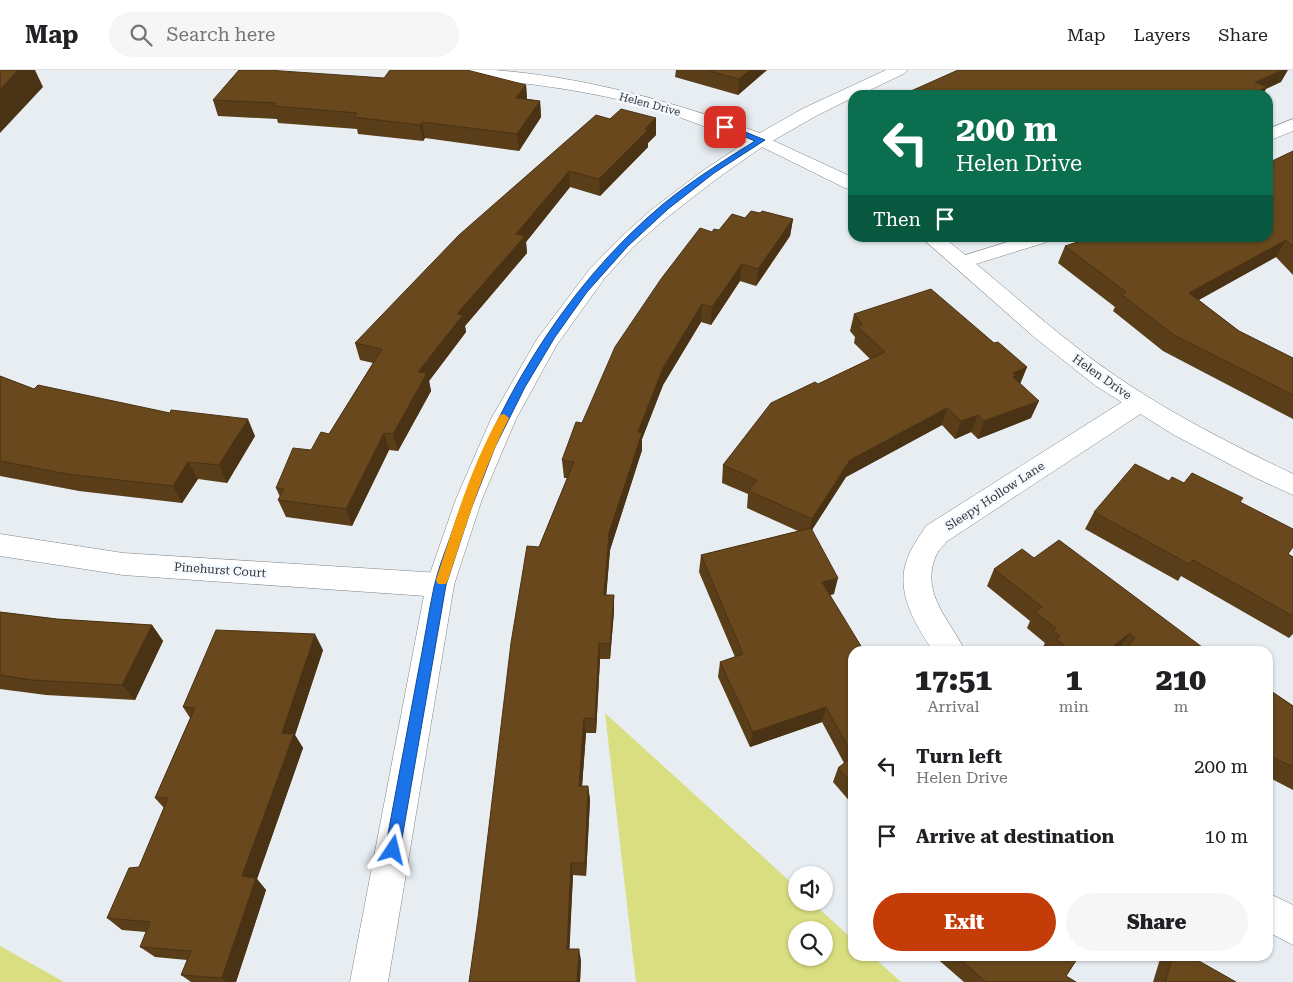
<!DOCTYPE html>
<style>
:root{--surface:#fff;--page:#f6f6f6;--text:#202124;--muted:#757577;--line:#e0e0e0;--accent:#c43c07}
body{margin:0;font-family:"Roboto Serif",serif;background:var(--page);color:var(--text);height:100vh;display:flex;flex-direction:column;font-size:19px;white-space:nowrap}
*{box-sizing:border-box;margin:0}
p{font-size:16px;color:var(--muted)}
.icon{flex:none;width:28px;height:28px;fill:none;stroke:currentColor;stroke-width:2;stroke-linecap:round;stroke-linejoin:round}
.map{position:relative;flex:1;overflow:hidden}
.details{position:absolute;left:848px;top:576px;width:425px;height:315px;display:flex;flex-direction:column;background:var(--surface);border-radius:15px;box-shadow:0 1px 4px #0004}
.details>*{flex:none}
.hud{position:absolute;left:848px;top:20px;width:425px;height:152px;border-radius:15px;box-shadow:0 1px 4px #0004;background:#0b6e4f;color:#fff;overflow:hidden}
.controls{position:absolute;left:788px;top:796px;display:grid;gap:10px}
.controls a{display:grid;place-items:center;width:45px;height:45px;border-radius:50%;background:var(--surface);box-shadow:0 1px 4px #0004;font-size:25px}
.pin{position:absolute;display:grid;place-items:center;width:42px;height:42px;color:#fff;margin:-21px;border-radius:10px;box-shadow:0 2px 8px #0006}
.me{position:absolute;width:55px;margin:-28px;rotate:10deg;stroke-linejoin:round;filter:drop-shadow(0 0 4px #0008)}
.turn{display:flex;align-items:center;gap:18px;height:105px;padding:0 25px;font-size:22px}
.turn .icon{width:65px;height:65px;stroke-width:2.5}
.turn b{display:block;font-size:35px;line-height:42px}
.then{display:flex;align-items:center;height:48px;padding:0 25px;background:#0003;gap:10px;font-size:19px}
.eta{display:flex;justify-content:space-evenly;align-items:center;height:85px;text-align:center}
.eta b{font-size:30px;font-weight:800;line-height:35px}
.button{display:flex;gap:10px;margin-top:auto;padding:10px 25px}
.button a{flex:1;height:58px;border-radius:30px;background:var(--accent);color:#fff;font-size:20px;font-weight:800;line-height:58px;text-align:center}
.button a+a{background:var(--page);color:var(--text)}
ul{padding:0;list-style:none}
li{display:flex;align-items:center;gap:15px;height:70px;padding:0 25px}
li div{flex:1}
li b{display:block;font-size:19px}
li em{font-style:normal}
header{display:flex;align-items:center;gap:30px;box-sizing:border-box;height:70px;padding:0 25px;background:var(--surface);border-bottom:1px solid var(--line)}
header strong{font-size:24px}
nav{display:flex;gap:28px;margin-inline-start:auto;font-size:18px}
.search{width:350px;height:45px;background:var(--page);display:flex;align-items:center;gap:12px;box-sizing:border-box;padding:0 18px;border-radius:28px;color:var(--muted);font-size:19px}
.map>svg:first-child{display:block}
</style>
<header>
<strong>Map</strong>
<div class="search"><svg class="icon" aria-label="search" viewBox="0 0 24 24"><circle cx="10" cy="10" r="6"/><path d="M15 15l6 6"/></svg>Search here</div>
<nav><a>Map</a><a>Layers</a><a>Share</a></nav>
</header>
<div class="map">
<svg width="1293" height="912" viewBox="0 0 1293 912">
<rect width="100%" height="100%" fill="#e7edf1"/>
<g fill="#d9de81" fill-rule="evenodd">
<path d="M605 643 796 817V832L813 833 852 869V886H872L901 912H636ZM796 860H824V888H796Z"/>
<path d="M0 876 64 912H0Z"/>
</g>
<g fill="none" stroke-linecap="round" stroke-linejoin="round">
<g stroke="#7f8589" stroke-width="1">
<g id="minor">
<path d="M426 0C448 0 472 0 494 0 586 7 673 32 760 63L804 38 886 0H907L905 3 860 25H852V28L816 46 767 74 761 75C723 66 687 48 649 37 579 18 506 10 434 5L428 3Z"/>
<path d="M1293 49V61L1268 71V59Z"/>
<path d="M1020 168H1050L1047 172 963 198 956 196 952 192 956 188Z"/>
<path d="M1139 325 1148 327 1151 333 1148 339 946 472C942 477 937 482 935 488 921 525 951 551 965 581H933C915 554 894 520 908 487 912 476 920 466 926 456L1130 327Z"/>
<path d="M0 464 123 483 440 503 450 507 454 515 450 523 440 527 123 505 0 486Z"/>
<path d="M1268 823 1293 835V875L1268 862Z"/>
</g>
</g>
<g stroke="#7f8589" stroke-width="1">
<g id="tertiary">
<path d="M761 65 852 107V120L845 118 762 77 715 110 665 149 633 177 604 209 556 276 516 349 482 429 454 515 388 912H350L426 515 456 429 491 349 537 269 589 200 619 169 651 140 701 102 755 66Z"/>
<path d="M922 168H944C1001 212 1053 263 1113 304 1169 343 1231 374 1293 404V425L1256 408 1174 365 1096 316 1034 267Z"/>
</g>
</g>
<use href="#minor" fill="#fff" fill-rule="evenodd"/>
<use href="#tertiary" fill="#fff" fill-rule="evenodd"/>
</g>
<g fill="#5a3e19">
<path d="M676 0H767L738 25 675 7Z"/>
<path d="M384 8 526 15 527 29 540 31 541 47 519 81 425 68 423 71 358 64 357 59 278 53 277 49 218 46 213 30Z"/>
<path d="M656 48V65L648 73V77L600 126 570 117 526 172 527 183 465 256 466 262 429 311 431 321 398 381 389 380 352 456 286 447 278 430 280 427 276 418 311 380 329 364 373 293 360 290 355 273 610 49Z"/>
<path d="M1293 81V205L1276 187 1199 230 1239 261 1293 288V349L1163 281 1113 241 1115 237 1058 193 1065 176 1268 168Z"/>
<path d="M745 148 793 149 790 166 756 216 740 211 711 255 701 252 663 315 642 369V380L610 480 606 525 614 541 610 589H600L596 663H586L582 716H588L590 730 586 806 573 805 569 879 581 890 580 912H469L539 477 567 408H564L562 390 582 353 712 162 719 160Z"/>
<path d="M854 244 994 273 1027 297 1020 314 1031 348 978 369 971 362 955 369 942 355 846 407 812 460 834 524 830 525 852 581V734L833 712 838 698 844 693 822 652 750 677 718 607 720 592 735 587 699 502 701 485 798 461 747 438 748 424 722 413 723 395 818 314 870 289 854 273 855 267 850 261Z"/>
<path d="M0 306 34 319 255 366 227 413 198 409 182 433 79 421 0 406Z"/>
<path d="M1169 411 1184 413 1240 432 1288 484 1293 487V564L1289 568 1181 506 1178 511 1085 459 1094 442Z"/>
<path d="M1034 488 1202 577 1209 581H1121L1119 579 1116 581H1049L1043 577 1045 573 1027 558 1030 551 987 516 994 499Z"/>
<path d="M0 542 57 549 152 555 163 571 135 630 46 625 0 619Z"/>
<path d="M323 580 295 665 303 678 257 809 266 820 236 912H191L181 905 187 890 155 887 140 877 146 862 122 860 107 848 139 797 164 738 155 728 190 648 183 637Z"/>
<path d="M1268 619 1292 635H1293V720L1268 707Z"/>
<path d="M934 886H1079L1066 906 1076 912H964Z"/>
<path d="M1163 886H1190L1236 912H1153L1160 889Z"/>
</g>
<g fill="#4a3214">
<path d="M18 0H35L43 17 0 63V19Z"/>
<path d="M750 0H767L738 25 739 9Z"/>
<path d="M1282 0H1288L1281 12 1266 19 1263 25H1249L1255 12Z"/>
<path d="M526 15 527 31 516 28Z"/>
<path d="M540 31 541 47 519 81 517 64Z"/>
<path d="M656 48V65L648 73V77L600 126 599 109 645 59Z"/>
<path d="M422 52 425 68 423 71 420 55Z"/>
<path d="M569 101 570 117 526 172 527 183 465 256 466 262 429 311 431 321 398 381 393 364 418 302 457 244 516 164Z"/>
<path d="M793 149 790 166 756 216 758 199Z"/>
<path d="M1286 170 1276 187 1180 240 1189 223Z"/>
<path d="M742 194 740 211 711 255 712 237Z"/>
<path d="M702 234 701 252 663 315 642 369V380L610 480 605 541 604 525 609 463 638 362 663 298Z"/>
<path d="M1027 297 1020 314 1012 318 1013 303Z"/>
<path d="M1039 331 1031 348 978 369 984 351Z"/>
<path d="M947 338 942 355 846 407 808 466 812 449 850 390Z"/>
<path d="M978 345 971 362 955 369 961 351Z"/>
<path d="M248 349 255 366 227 413 219 395Z"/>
<path d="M384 363 389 380 352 456 346 439Z"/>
<path d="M188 392 198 409 182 433 173 416Z"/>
<path d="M838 508 834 524 818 528 822 512Z"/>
<path d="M614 525V541L610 589V574Z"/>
<path d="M152 555 163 571 135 630 122 615Z"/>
<path d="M1130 563 1119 579 1116 581H1107Z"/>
<path d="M315 564 323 580 295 665 303 678 257 809 266 820 236 912H227L222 908 242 806 282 663Z"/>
<path d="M599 573 600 589 596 663 595 649Z"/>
<path d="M826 637 822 652 750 677 753 662Z"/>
<path d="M584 648 586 663 581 730 579 716Z"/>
<path d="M588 716 590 730 586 806 585 793Z"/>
<path d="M571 793 573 805 569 890 567 879Z"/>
<path d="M579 879 581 890 580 912H577Z"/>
</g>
<g fill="#69481d" stroke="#4a3214">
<path d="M0 0H18L0 19Z"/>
<path d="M239 0H267L384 8 390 0H467L526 15 516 28 540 31 517 64 422 52 420 55 354 47 357 43 273 36 276 33 213 30Z"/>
<path d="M706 0H750L739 9Z"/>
<path d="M958 0H1282L1255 12 1267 17 1249 25H902Z"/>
<path d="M621 39 656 48 645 59 648 60 599 109 569 101 516 164 525 166 457 244 463 245 418 302 427 303 393 364 384 363 346 439 278 430 284 419 276 418 293 378 311 380 321 362 329 364 382 279 355 273 459 165 596 45 610 49Z"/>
<path d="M1293 81V177L1286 170 1189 223 1239 261 1293 288V325L1172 264 1121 224 1126 222 1065 176 1090 168H1268V93Z"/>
<path d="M751 141 760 143 762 141 793 149 758 199 742 194 712 237 702 234 663 298 638 362 642 363 609 463 604 525H614L610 574 599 573 595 649 584 648 579 716H588L585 793H571L567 879H579L577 912H469L478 848 511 573 527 476 539 477 574 392 562 390 576 352 582 353 615 277 661 209 700 158 712 162 714 159 719 160 732 144 745 148Z"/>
<path d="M931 219 994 273 998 272 1027 297 1013 303 1016 306 1013 307 1039 331 984 351 978 345 961 351 947 338 850 390 812 449 749 421 757 410 723 395 771 333 815 312 818 314 885 282 857 256 862 254 854 244Z"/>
<path d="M0 306 34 319 38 315 170 343 171 340 248 349 219 395 188 392 173 416 67 404 0 391Z"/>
<path d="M1135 394 1169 411 1172 407 1184 413 1192 403 1243 428 1240 432 1293 459V477L1288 484 1293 487V546L1193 490 1189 494 1094 442Z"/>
<path d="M811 458 838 508 822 512 864 581H852V684L826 637 753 662 720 592 743 584 701 485Z"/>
<path d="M1059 470 1202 577 1209 581H1125L1135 568 1130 563 1107 581H1071L1056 569 1060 566 1053 561 1056 558 1035 542 1042 537 994 499 1022 479 1034 488Z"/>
<path d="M0 542 57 549 152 555 122 615 31 610 0 605Z"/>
<path d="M216 560 315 564 282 663 294 664 242 806 256 808 222 908 181 905 191 881 140 877 150 852 107 848 129 798 139 797 168 728H155L195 638 183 637Z"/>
<path d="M1268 619 1293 636V697L1268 685Z"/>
<path d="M852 687V714L838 698Z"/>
<path d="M956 886H1079L1066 906 1076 912H986Z"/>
<path d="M1173 886H1190L1236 912H1165Z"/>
</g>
<path fill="#1a73e8" stroke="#114b97" d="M723 55H728L765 70 714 103 668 139 628 176 587 222 555 267 525 317 495 377 471 439 446 515 400 780 398 785 393 787 387 785 385 780C396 721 407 662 418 603 424 574 428 545 434 517 438 499 445 482 451 465 492 340 561 220 662 135 691 111 723 91 755 71L723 58Z"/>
<path fill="#f59e0b" d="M504 344 509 348C483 400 466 455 448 510L446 514H438L436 510C454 455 471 396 500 345Z"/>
<g text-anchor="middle" stroke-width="5" stroke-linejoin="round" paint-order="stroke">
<g font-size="11" fill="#313435" stroke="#f4faff">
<text transform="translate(650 34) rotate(15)" y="4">Helen Drive</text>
</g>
<g font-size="12" fill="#313435" stroke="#f4faff">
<text transform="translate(1102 307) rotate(35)" y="4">Helen Drive</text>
<text transform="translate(995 426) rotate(-33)" y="4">Sleepy Hollow Lane</text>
<text transform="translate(220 500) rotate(4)" y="4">Pinehurst Court</text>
</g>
</g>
</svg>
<div class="controls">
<a><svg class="icon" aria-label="sound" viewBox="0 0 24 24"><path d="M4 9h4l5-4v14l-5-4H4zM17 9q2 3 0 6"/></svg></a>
<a><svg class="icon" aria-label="search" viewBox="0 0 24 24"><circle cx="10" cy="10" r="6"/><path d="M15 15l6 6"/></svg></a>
</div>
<div class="pin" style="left:725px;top:57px;background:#d93025"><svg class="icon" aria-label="arrive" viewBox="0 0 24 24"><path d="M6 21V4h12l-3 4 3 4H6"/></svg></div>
<svg class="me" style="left:393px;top:780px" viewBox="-20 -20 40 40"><path d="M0-17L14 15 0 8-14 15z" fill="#1a73e8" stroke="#fff" stroke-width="4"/></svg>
<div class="hud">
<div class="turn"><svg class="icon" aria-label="left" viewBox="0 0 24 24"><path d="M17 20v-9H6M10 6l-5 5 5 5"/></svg><div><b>200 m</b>Helen Drive</div></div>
<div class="then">Then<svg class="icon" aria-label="arrive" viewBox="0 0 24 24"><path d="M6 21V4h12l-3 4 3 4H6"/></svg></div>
</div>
<section class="details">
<div class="eta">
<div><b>17:51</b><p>Arrival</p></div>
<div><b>1</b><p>min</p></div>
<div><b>210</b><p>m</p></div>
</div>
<ul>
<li><svg class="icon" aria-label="left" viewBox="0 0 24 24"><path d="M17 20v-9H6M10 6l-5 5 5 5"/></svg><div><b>Turn left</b><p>Helen Drive</p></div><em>200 m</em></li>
<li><svg class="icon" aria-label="arrive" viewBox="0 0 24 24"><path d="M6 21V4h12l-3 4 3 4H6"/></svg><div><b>Arrive at destination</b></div><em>10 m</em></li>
</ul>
<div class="button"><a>Exit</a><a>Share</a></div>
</section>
</div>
